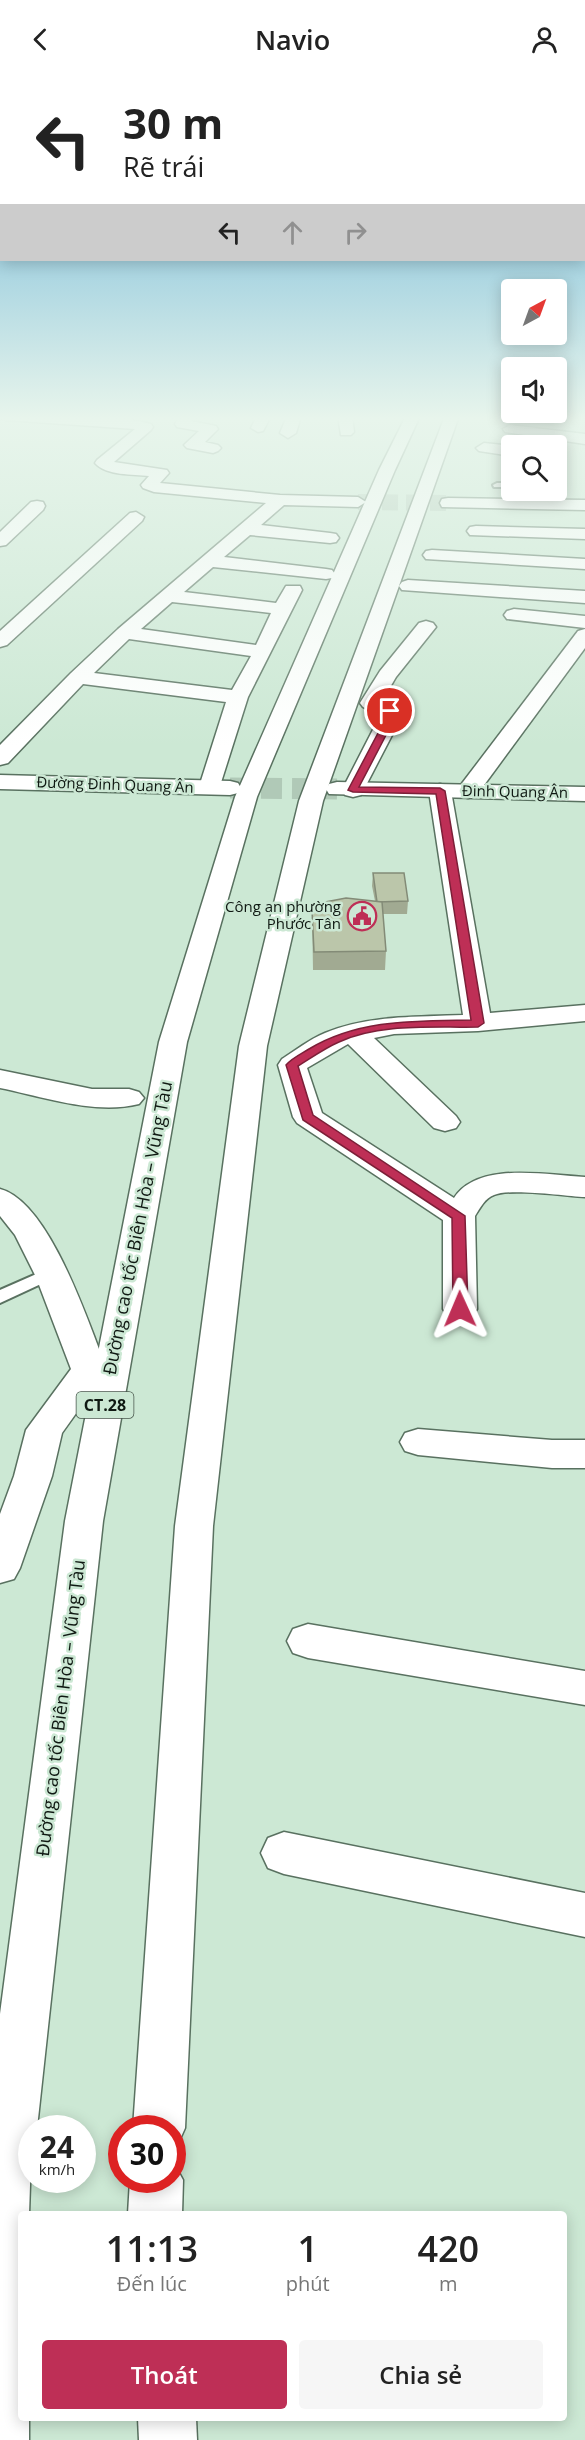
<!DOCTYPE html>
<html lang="vi">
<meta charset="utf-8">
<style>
:root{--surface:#fff;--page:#f6f6f6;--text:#222;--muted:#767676;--accent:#be2f56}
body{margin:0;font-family:"Open Sans",sans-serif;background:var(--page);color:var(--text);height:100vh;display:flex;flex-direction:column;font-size:22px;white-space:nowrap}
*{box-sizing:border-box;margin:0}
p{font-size:20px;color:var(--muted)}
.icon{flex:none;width:33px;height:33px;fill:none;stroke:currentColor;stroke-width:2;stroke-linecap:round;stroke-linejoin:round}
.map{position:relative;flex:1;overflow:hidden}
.panel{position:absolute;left:18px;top:2133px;width:549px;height:210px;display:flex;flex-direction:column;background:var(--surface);border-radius:6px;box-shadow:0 3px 15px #0003}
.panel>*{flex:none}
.guide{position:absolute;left:0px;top:0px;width:585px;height:183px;box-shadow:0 3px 15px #0003;background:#fff;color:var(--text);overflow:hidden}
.needle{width:39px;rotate:41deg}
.controls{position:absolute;left:501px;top:201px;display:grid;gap:12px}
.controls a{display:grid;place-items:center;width:66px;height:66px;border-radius:6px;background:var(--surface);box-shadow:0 3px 15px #0003;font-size:30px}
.speed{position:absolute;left:18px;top:2037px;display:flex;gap:12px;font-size:30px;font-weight:700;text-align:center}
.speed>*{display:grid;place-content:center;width:78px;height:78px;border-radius:50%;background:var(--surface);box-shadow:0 3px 15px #0003;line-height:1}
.speed small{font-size:15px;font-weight:400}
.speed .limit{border:9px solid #d22;background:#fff;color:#111}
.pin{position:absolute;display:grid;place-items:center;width:51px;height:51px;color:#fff;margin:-26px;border:3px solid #fff;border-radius:50%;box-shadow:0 2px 6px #0007}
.me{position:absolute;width:66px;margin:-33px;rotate:359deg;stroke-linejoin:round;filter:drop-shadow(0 0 4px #0008)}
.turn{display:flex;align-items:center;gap:21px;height:126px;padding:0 24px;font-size:27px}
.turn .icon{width:78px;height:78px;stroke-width:2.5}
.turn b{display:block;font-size:42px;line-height:51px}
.lanes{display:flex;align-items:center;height:57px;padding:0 24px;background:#0003;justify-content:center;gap:30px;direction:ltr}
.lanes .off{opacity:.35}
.eta{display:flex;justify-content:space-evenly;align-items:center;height:102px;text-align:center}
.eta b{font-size:36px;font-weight:600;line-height:42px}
.action{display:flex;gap:12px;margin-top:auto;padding:12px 24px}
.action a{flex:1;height:69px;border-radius:6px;background:var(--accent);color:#fff;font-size:24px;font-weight:600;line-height:69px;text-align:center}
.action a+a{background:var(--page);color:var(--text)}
header{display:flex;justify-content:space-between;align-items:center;height:78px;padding:0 24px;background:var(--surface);font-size:27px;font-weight:600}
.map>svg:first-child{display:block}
</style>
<header><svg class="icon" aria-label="back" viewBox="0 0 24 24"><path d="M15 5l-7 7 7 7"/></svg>Navio<svg class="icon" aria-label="person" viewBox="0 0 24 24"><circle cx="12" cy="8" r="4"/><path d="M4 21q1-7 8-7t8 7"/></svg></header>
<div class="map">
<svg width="585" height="2362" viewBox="0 0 585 2362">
<rect width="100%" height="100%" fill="#cce8d4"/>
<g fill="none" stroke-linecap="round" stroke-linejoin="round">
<path stroke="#b0c9b7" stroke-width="16" stroke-dasharray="16 8" stroke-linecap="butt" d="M358 424 448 425"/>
<path stroke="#b0c9b7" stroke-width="21" stroke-dasharray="21 10" stroke-linecap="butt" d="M230 710 337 711"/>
<g stroke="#597160" stroke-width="4">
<g id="service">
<path d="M497 405H512V409H494L493 407Z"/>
<path d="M529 412H537L538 428 531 426Z"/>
<path d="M50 1190 56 1191 58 1195 56 1199 0 1225V1212Z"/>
</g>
</g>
<g stroke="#597160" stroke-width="3">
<g id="minor">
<path d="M0 338C49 338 103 333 151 346L153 349 151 352 114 384 167 392 169 395 160 405 280 417 358 419 366 424 358 429 284 427 261 447 330 455 336 456 339 460 336 464 330 465 250 457 224 479 326 491 332 492 335 496 332 500 326 501 213 489 184 514 276 525 286 508H300L302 512 248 619 218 714 210 716 202 714 199 709 226 624 83 606 8 685 0 687V667L71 595 118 551 266 425 154 414 143 410 141 407 149 398C133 396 106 398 95 385L97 382 135 351 6 342 1 341ZM172 524 271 535 256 567 141 551ZM129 561 251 578 232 612 94 595Z"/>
<path d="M180 338H194L191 343 216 348 218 351 205 364 218 367 221 370 218 373 213 375 187 370 184 367 199 353 177 349 175 346Z"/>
<path d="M257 338H271L263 353 258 354 251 350Z"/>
<path d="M287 338H301L296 355 288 360 280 355Z"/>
<path d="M338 338H352L354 354 351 357H341Z"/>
<path d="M510 347 585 356V366L505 354 503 351Z"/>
<path d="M484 365 512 368V378L479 373 476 370Z"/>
<path d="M448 420 585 422V432L442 429 440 425 442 421Z"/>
<path d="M37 423 43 424 45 428 43 432 6 467 0 468V454L31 424Z"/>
<path d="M136 434 144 439 142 443 7 567 0 569V553L130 435Z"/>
<path d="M476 448 585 451V461L470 457 467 453 470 449Z"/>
<path d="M432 472 585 481V491L426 481 423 477 426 473Z"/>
<path d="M408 502 585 513V525L402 512 399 508 402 504Z"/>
<path d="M514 531 585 538V550L507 541 504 537 507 533Z"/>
<path d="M426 543 433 545 436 549 396 599 382 623 399 632 403 636 361 717 353 719 345 717 342 712 380 638 363 629 360 625 380 593 419 545Z"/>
<path d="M585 551V570L476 718 468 720 460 718 457 713 460 708 578 553Z"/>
<path d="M440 706 448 708 451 713 490 935 585 927V943L478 953 394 956 374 960 456 1038 460 1044 456 1050 445 1053 434 1050 348 966 307 990 322 1035 454 1120C478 1083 546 1097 585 1099V1119C565 1118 510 1110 494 1117 485 1120 480 1130 475 1138L477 1231 472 1239 460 1242 448 1239 443 1231V1142L297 1045 293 1039 278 987 282 981C296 972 310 961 325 955 368 937 418 939 463 937L429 713 432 708Z"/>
<path d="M0 992 92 1011H129L139 1014 144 1020 139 1026C95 1037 44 1019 0 1010Z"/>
<path d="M0 1111C50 1124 89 1247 107 1292L62 1355 52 1398 20 1490 14 1501 0 1505V1436L14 1398 26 1352 71 1291 36 1199 15 1157 0 1138Z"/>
<path d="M418 1351 552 1362H585V1390H552L418 1377 405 1373 400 1364 405 1355Z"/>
<path d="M308 1546 585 1593V1627L308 1580 293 1575 287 1563 293 1551Z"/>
<path d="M284 1754 585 1815V1859L284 1796 268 1790 261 1775 268 1760Z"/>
</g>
</g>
<g stroke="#597160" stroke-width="3">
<g id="tertiary">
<path d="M0 697 230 703 238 705 241 710 238 715 230 717 0 711Z"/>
<path d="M337 704 585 709V723L329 716 326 711 329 706Z"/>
</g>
</g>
<g stroke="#597160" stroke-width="3">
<g id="motorway">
<path d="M406 338H420L395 392 257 719 187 964 103 1443 37 2050H32L29 2136H21V2340H29V2362H0V1936L65 1443 159 964 235 719 379 392Z"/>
<path d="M445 338H459L323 723 267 968 213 1448 185 2050 177 2068 172 2070V2050H133L175 1448 239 968 299 723Z"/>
<path d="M172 2082 183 2102 182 2136H128L130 2102H172Z"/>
<path d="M138 2340H196L197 2362H139Z"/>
</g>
</g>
<use href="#service" fill="#fff" fill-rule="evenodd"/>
<use href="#minor" fill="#fff" fill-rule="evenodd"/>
<use href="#tertiary" fill="#fff" fill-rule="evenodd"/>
<use href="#motorway" fill="#fff" fill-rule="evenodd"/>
</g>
<path fill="#a1aa92" d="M373 795 408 823 407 836H383L386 873 385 892H313L312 832 375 823 372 808Z"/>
<g fill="#bbc6aa" stroke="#838b77" stroke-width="1.5">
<path d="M373 795H404L408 823 377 824Z"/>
<path d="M346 820 382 824 386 873 314 874 312 832 320 825Z"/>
</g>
<linearGradient id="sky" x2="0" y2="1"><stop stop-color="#5badd4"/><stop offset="0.51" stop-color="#e8f5ec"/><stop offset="1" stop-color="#e8f5ec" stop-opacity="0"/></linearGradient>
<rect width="585" height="668" fill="url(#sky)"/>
<path fill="#be2f56" stroke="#7c1f38" stroke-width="1.5" d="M390 630 397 636 359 709 440 710 445 713 484 945 478 949C433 950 380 945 339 964 325 970 311 980 298 988L313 1037 465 1138 468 1231 460 1235 453 1231 452 1140 303 1042 286 987C292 980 301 976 309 971 359 941 415 943 471 942L436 716 353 714 348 712 388 636 385 633Z"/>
<defs>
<g id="civic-ring" transform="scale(1.5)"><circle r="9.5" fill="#cce8d4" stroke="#be2f56" stroke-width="1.5"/><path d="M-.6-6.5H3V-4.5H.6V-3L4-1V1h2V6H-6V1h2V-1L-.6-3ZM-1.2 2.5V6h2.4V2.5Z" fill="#be2f56"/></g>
</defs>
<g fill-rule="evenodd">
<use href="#civic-ring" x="362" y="838"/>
</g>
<g text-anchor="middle" stroke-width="5" stroke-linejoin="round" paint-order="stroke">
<g font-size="15" fill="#0f1812" stroke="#cce8d4">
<text transform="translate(115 707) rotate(2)" y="5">Đường Đinh Quang Ân</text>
<text transform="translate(515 714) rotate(1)" y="5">Đinh Quang Ân</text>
</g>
<g font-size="15" fill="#0f1812" stroke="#cce8d4" text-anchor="end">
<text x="341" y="834">Công an phường<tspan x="341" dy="17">Phước Tân</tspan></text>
</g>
<rect fill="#cce8d4" stroke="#48564c" stroke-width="1.5" x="76.5" y="1314" width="57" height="26" rx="4.5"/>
<g font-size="16" font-weight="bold" fill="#0f1812">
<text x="105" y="1333">CT.28</text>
</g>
<g font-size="18" fill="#0f1812" stroke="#cce8d4">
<text transform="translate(138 1150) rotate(-79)" y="6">Đường cao tốc Biên Hòa – Vũng Tàu</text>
<text transform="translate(61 1630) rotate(-83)" y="6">Đường cao tốc Biên Hòa – Vũng Tàu</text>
</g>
</g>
</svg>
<div class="controls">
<a><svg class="needle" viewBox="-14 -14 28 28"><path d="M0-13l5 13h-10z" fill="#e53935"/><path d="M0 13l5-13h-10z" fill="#767676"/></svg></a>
<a><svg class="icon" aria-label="sound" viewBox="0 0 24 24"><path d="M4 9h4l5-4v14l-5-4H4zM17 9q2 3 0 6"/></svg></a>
<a><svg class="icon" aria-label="search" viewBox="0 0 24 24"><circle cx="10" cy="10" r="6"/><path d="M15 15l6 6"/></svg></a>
</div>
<div class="speed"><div>24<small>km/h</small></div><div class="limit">30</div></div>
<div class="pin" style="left:390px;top:633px;background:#d93025"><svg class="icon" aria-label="arrive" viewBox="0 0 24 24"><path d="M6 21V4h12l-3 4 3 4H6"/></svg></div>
<svg class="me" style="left:460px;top:1231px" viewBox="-20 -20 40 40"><path d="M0-17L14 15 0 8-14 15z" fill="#be2f56" stroke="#fff" stroke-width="4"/></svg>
<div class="guide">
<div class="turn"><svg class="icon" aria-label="left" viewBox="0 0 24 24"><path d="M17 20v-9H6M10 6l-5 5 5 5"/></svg><div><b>30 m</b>Rẽ trái</div></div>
<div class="lanes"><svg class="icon" aria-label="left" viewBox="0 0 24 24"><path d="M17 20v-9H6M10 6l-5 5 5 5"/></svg><svg class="icon off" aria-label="ahead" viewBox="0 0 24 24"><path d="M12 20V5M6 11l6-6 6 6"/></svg><svg class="icon off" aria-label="right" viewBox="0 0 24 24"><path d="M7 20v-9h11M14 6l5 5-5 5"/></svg></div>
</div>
<section class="panel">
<div class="eta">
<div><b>11:13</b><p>Đến lúc</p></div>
<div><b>1</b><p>phút</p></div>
<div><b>420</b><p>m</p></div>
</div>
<div class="action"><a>Thoát</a><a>Chia sẻ</a></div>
</section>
</div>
